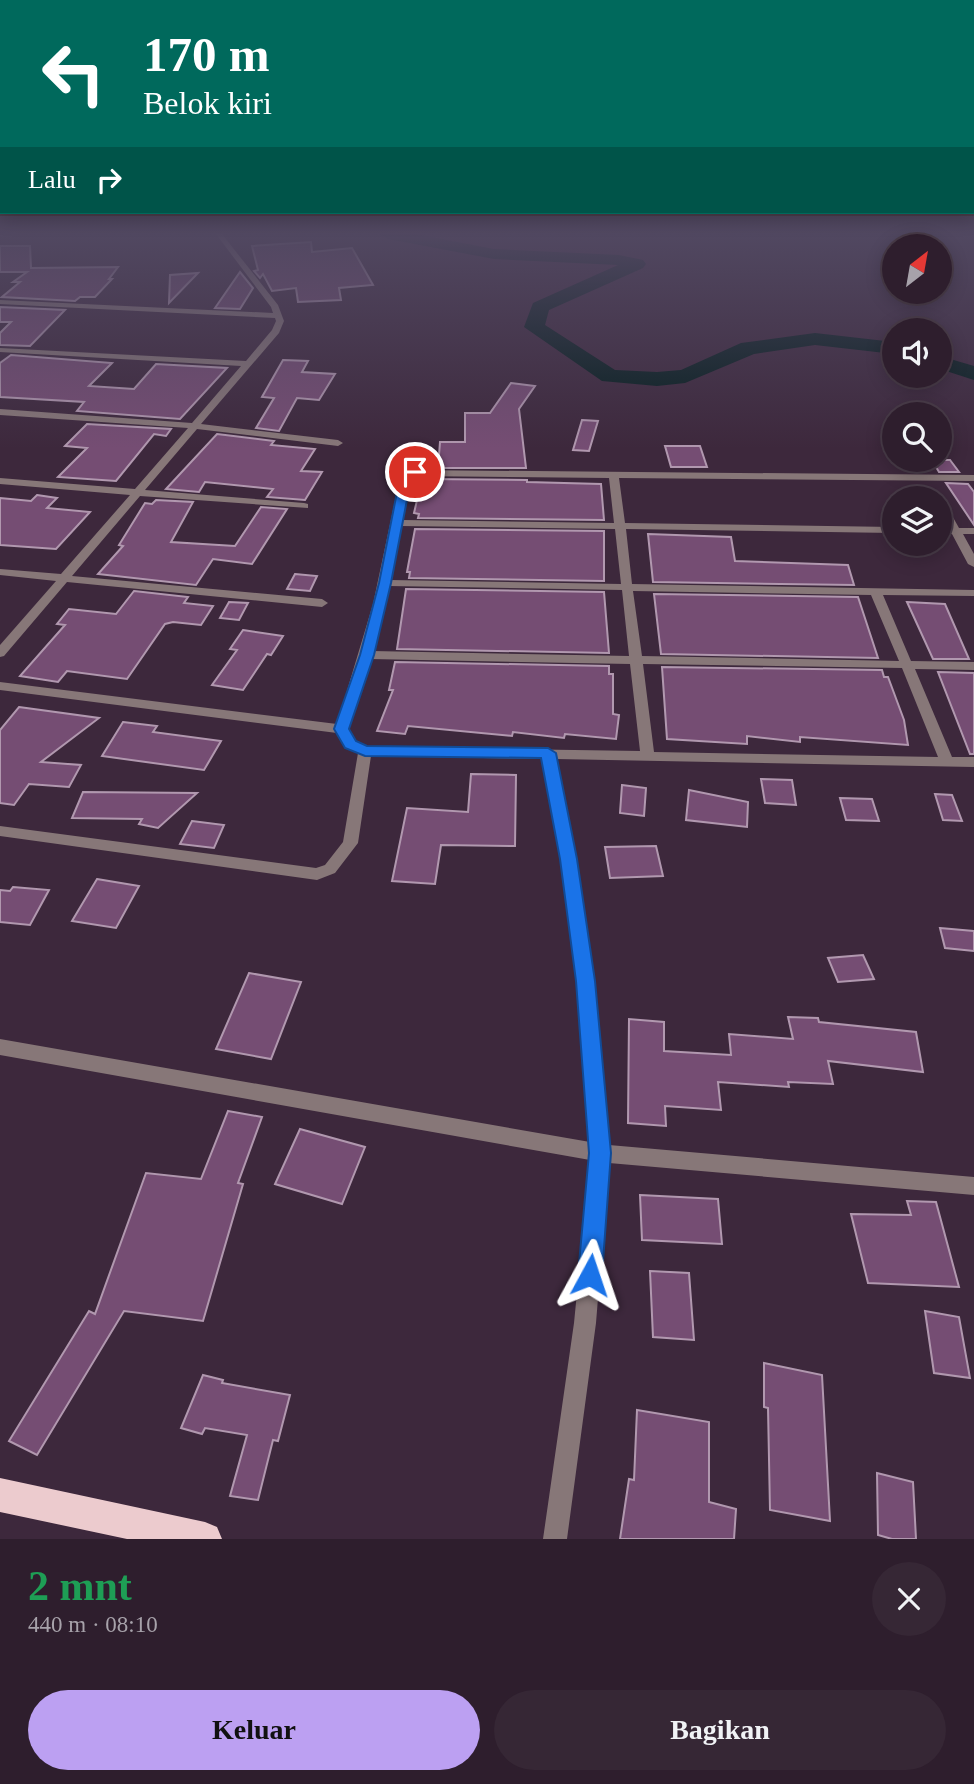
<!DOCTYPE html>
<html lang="id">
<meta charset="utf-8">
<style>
:root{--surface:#2e1e2d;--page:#362735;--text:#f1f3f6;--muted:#a7a2aa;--line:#493c49;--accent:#bca0f2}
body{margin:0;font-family:Georgia,serif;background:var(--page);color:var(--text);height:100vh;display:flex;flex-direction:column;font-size:26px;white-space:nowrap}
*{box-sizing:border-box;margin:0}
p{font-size:23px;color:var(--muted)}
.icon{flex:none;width:38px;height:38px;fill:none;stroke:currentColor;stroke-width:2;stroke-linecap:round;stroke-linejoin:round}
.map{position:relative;height:1539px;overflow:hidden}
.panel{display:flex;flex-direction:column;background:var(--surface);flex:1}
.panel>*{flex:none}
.banner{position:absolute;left:0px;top:0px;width:975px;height:214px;box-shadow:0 4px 18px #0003,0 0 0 2px var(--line);background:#00695c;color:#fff;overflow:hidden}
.needle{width:46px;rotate:31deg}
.buttons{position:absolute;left:882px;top:234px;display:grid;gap:14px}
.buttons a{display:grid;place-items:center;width:70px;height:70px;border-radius:50%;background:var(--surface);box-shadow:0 4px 18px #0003,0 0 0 2px var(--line);font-size:35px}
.pin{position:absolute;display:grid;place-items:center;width:60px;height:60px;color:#fff;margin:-30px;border:4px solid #fff;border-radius:50%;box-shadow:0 2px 7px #0007}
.me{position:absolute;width:77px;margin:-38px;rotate:5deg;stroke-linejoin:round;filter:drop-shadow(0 0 5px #0008)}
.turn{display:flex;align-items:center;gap:24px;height:147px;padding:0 28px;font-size:32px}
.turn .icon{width:91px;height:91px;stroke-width:2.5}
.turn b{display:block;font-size:49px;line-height:60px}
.then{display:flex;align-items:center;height:66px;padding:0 28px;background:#0003;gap:14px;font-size:26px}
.round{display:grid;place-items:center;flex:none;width:74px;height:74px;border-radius:37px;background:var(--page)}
.summary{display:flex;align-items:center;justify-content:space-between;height:119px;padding:0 28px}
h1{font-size:42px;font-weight:700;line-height:52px;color:#1e9e55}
.button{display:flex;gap:14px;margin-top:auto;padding:14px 28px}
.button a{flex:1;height:80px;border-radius:42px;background:var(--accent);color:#111;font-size:28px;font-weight:700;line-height:80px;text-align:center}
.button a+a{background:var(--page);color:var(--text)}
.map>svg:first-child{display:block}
</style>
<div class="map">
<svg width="974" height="1539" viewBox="0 0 974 1539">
<rect width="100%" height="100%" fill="#3d283c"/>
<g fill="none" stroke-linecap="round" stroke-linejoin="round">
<g fill="#041d1d" fill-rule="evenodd">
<path d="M379 234H415L494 249 619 255 643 260 646 264 643 268 549 310 545 325 615 370 657 372 681 370 741 343 815 333 894 342V354L815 345 754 354 685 383 657 386 602 381 524 327 533 303 618 265 494 259 388 239Z"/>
<path d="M940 356 974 366V380L940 369Z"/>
</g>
</g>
<g fill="#754d73" stroke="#b198af" stroke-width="2">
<path d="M311 242 312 252 352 248 373 285 339 288 341 300 298 302 296 288 272 291 263 274 260 278 254 271 258 270 252 246Z"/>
<path d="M0 246H30L31 268 118 267 109 279H112L95 297H80L75 301 2 297 20 282H13L27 272H0Z"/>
<path d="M240 272 253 288 240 309 215 308Z"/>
<path d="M198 273 169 303 170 275Z"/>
<path d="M0 307 65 310 30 346 0 345V333L11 322H0Z"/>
<path d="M11 355 112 363 89 386 134 389 156 364 227 368 180 419 77 411 84 402 0 397V363Z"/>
<path d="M283 360 308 361 302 372 335 374 319 400 297 398 279 431 256 428 274 398 262 397Z"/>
<path d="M511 383 535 386 519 409 526 468H438L440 442H465V413H490Z"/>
<path d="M582 420 598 421 589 451 573 450Z"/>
<path d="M87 424 171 429 166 436 154 434 116 481 58 477 87 448 65 446Z"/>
<path d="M217 434 274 441 271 445 315 449 301 471 322 472 305 500 267 497 273 489 205 482 199 492 166 489Z"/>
<path d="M665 446H700L707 467H671Z"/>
<path d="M932 460H950L959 472H939Z"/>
<path d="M422 479 527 480V482L601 484 604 520 418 518 419 514 414 513Z"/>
<path d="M946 483 968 484 974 492V525Z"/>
<path d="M37 495 57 498 47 508 90 512 56 549 0 545V498L31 501Z"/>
<path d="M156 500 193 502 171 542 235 546 261 507 287 509 252 564 213 559 196 585 98 574 123 546 119 545 145 503 152 504Z"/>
<path d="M415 529 604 531V581L409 578 410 572H407Z"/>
<path d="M648 534 731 537 735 561 848 565 854 585 653 582Z"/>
<path d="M295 574 317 576 310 591 287 589Z"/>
<path d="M406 589 604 592 609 653 397 649Z"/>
<path d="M134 591 188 597 184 603 213 606 201 625 173 622 165 624 127 679 67 671 58 682 20 676 65 625 57 624 69 609 116 614Z"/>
<path d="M654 594 858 597 878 658 661 654Z"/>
<path d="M229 602 248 603 239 620 220 618Z"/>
<path d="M907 602 945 604 969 659H933Z"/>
<path d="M243 630 283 636 271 655 267 654 243 690 212 685 237 650 230 649Z"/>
<path d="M395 662 609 666V674H613V714L619 715 616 739 565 734 564 738 513 732 512 736 408 726 405 734 377 731 393 690H389Z"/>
<path d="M662 667 882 670 884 677H888L904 720 908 745 800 737V742L747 736V744L667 739Z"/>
<path d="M938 672 974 673V754H970Z"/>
<path d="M19 707 99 718 41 762 81 765 69 787 29 784 14 805 0 803V730Z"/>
<path d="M123 722 157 726 153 732 221 741 204 770 102 756Z"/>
<path d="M471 774 516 775 515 846 441 845 435 884 392 881 407 808 468 812Z"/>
<path d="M761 779 792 780 796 805 765 803Z"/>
<path d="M622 785 646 788 644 816 620 813Z"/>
<path d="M689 790 748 802 747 827 686 820Z"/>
<path d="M83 792 197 793 158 828 139 824 142 819 72 818Z"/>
<path d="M935 794 952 795 962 821 943 820Z"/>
<path d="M840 798 872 799 879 821 846 820Z"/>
<path d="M192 821 224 825 214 848 180 844Z"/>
<path d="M656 846 663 876 610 878 605 847Z"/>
<path d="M97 879 139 886 116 928 72 921Z"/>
<path d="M13 887 49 890 30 925 0 922V890L10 891Z"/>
<path d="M940 928 974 931V951L945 948Z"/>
<path d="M863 955 874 979 838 982 828 958Z"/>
<path d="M249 973 301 982 271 1059 216 1049Z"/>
<path d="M788 1017 818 1018 819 1022 916 1032 923 1072 828 1061 833 1084 788 1082 789 1087 718 1082 721 1110 665 1106 666 1126 628 1123 629 1019 664 1022V1051L731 1055 729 1034 793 1039Z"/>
<path d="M228 1111 262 1117 238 1183 243 1184 203 1321 124 1311 37 1455 9 1441 89 1311 95 1314 146 1173 201 1179Z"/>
<path d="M300 1129 365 1147 342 1204 275 1184Z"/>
<path d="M640 1195 718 1199 722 1244 642 1240Z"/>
<path d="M907 1201 936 1202 959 1287 868 1283 851 1214 911 1215Z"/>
<path d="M650 1271 689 1273 694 1340 653 1337Z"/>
<path d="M925 1311 959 1317 970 1378 934 1373Z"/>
<path d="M764 1363 822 1375 830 1521 770 1510 768 1408 764 1407Z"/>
<path d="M203 1375 223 1380 222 1383 290 1395 278 1441 273 1440 258 1500 230 1496 247 1435 205 1428 202 1434 181 1428Z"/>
<path d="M637 1410 709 1422V1502L736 1509 734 1539H620L629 1479 634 1480Z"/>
<path d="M877 1473 913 1482 916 1539H892L878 1535Z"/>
</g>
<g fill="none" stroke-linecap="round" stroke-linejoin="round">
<g fill="#877778" fill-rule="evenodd">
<path d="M216 234H222L278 305 284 321 279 333 201 424 338 440 343 443 338 446 197 429 145 490 304 503 308 504V508L140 496 72 576 322 599 328 603 322 607 67 582 4 656 0 657V645L56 581 0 575V569L61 574 130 495 0 484V478L135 489 188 428 0 415V409L192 423 241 366 0 352V348L246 361 272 330 276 321 275 318 0 304V300L273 313 271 307Z"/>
<path d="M410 470 974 475V481L619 478 625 523 894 527V533L626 529 632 584 974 590V596L883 595 911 661 974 662V670L915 669 952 757H974V767L556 759 577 859 594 980 609 1145 974 1177V1195L609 1163 596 1323 567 1539H543L574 1323 590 1160 0 1055V1039L590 1142 578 980 561 859 542 759 371 756 358 843 335 873 317 880 0 836V826L316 868 325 865 343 842 358 753 345 748 337 733 0 690V682L337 724 373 604 400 477ZM412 476 609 478 614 523 403 520 410 478ZM401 526 615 529 621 584 390 580ZM389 586 622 590 629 656 372 651ZM633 591 871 595 899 661 642 656ZM370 659 630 664 640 751 367 747 355 742 349 729ZM643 664 902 668 938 757 654 752Z"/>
<path d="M940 500 945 503 959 528H974V534H963L974 554V567L968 564 952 534H940V528H949L940 512Z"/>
</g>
<path fill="#eccbce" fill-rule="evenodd" d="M0 1478 205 1522 217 1527 222 1539H127L0 1512Z"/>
</g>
<linearGradient id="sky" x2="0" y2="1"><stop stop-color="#221621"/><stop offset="0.52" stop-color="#514861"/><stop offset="1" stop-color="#514861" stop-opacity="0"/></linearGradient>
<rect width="974" height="449" fill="url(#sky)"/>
<path fill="#1a73e8" stroke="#114b97" stroke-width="2" d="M415 468 420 472 411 479 391 583 374 655 349 729 356 741 367 746 548 748 556 753 577 859 595 981 611 1153 602 1275 598 1283 590 1286 581 1283 578 1275 589 1153 576 981 560 859 541 758 365 756 345 748 334 729 360 655 379 583 400 477Z"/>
</svg>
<div class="buttons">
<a><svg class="needle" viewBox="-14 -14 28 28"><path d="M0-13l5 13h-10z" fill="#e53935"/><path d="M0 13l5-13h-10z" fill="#a7a2aa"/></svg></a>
<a><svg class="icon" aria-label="sound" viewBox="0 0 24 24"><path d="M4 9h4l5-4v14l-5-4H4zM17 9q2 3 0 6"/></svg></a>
<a><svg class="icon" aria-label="search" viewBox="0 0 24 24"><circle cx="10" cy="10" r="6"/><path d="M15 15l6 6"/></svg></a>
<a><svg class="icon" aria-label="layers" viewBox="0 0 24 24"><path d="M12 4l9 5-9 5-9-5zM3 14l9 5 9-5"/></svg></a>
</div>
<div class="pin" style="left:415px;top:472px;background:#d93025"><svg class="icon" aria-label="arrive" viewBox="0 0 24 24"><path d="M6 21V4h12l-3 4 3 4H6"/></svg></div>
<svg class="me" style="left:590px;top:1275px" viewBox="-20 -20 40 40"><path d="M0-17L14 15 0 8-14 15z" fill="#1a73e8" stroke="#fff" stroke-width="4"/></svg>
<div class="banner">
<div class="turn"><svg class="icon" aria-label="left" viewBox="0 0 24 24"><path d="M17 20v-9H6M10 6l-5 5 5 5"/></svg><div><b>170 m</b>Belok kiri</div></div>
<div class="then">Lalu<svg class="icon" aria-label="right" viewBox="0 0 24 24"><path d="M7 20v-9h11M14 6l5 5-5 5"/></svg></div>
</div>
</div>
<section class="panel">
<div class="summary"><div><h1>2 mnt</h1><p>440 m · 08:10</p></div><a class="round"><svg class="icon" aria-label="close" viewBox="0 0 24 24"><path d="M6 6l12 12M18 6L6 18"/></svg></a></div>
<div class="button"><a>Keluar</a><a>Bagikan</a></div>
</section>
